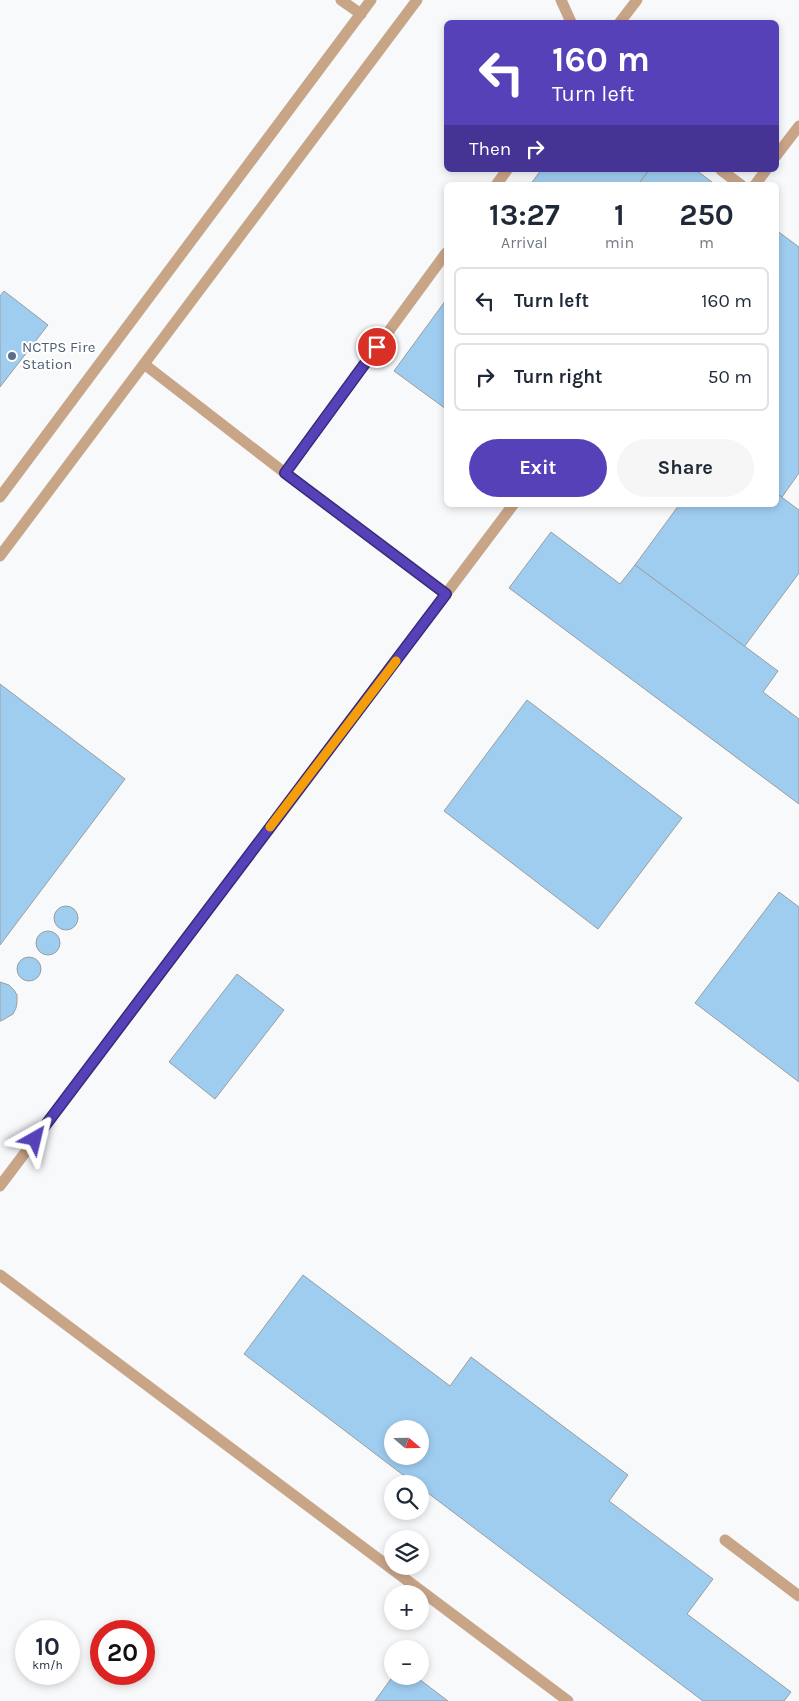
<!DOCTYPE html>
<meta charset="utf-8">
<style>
:root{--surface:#fff;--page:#f6f6f7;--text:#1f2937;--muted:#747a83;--line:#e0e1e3;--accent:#5741b9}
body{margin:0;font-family:Karla,sans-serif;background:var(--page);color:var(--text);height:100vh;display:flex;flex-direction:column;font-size:19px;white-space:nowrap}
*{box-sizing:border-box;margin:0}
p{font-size:16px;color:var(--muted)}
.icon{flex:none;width:28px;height:28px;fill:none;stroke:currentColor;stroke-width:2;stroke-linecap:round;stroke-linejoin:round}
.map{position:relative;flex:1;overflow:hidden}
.side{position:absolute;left:444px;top:182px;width:335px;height:325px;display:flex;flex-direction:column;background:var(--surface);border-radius:8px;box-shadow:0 2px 8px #0003}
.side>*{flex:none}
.hud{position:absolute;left:444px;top:20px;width:335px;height:152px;border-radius:8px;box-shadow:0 2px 8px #0003;background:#5741b9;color:#fff;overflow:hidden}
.needle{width:32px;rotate:110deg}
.tools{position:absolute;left:384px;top:1420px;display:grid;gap:10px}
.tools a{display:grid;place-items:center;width:45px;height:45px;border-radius:50%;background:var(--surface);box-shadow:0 2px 8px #0003;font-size:25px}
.speed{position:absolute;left:15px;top:1620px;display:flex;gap:10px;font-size:25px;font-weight:700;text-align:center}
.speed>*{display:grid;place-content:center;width:65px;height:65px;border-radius:50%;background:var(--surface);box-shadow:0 2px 8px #0003;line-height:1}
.speed small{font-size:12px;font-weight:400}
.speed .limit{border:8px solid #d22;background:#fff;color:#111}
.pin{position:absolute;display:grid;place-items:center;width:42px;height:42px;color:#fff;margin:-21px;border:2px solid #fff;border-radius:50%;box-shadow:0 1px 5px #0007}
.me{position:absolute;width:55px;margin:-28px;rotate:37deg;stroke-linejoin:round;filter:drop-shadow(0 0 4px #0008)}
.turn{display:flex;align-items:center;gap:18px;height:105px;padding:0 25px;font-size:22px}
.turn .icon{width:65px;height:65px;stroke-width:2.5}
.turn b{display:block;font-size:35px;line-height:42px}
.then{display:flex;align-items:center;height:48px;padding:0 25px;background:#0003;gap:10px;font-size:19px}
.eta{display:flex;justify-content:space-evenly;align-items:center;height:85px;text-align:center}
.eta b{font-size:30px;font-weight:700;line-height:35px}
.button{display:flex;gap:10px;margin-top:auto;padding:10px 25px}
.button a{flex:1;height:58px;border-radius:30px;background:var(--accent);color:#fff;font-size:20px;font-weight:700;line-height:58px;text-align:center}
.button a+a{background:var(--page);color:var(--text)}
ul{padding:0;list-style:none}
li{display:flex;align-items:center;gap:15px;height:68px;margin:0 10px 8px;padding:0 15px;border:2px solid var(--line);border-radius:8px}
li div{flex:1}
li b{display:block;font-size:19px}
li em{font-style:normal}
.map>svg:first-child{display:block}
</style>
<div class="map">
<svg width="799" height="1701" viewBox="0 0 799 1701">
<rect width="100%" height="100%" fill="#f7f9fb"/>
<g fill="#9fcdf0" stroke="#9b9d9f" fill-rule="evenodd">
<path d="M541 170H649L638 185H530Z"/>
<path d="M649 170H696L716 185H638Z"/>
<path d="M776 230 799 247V473L782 497 776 493Z"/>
<path d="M4 291 48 325 0 387V296Z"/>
<path d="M446 300V409L394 371Z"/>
<path d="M776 493 799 510V573L744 647 635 565 679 505H776Z"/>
<path d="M551 532 620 584 635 565 778 671 763 692 799 719V804L509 588Z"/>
<path d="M0 684 125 779 0 945Z"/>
<path d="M527 700 682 818 598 929 444 811Z"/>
<path d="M779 892 799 907V1082L695 1003Z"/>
<circle cx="66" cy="918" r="12"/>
<circle cx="48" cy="943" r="12"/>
<circle cx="29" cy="969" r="12"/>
<path d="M237 974 284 1010 215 1099 169 1062Z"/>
<path d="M0 982 9 985 14 990 17 995V1002L16 1008 13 1014 1 1021H0Z"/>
<path d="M303 1275 450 1386 471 1357 628 1475 609 1501 713 1579 687 1614 791 1692 784 1701H703L420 1487V1484H415L244 1354ZM392 1429H420V1456H392Z"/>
<path d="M393 1676H415L448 1701H375Z"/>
</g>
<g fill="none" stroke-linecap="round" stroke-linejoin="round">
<g stroke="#c9a588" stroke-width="11">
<path d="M341 0 361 14"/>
<path d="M561 0 571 22"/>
<path d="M620 22 637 0"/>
<path d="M776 156 799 126"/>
<path d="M721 170 741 185"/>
<path d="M496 185 507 170"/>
<path d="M755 185 766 170"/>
<path d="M144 364 285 473 446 594"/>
<path d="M285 473 446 253"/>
<path d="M0 497 371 0"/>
<path d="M0 556 417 0"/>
<path d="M0 1186 513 505"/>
<path d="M0 1275 568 1701"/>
<path d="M725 1540 799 1596"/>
</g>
</g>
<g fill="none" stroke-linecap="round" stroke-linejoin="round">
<g stroke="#392a78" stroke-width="12">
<path id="route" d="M35 1139 446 594 285 473 377 347"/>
</g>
<use href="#route" stroke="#5741b9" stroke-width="9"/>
<path stroke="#f59e0b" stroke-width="9" d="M270 827 396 661"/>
</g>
<circle fill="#5c6f8a" stroke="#fff" stroke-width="2" cx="12" cy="356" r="5"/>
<g text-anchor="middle" stroke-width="4" stroke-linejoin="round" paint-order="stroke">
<g font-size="15" fill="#4e5e75" stroke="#fff" text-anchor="start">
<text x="22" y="352">NCTPS Fire<tspan x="22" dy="17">Station</tspan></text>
</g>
</g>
</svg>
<div class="tools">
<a><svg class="needle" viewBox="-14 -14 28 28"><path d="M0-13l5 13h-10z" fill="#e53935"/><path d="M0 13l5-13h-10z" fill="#747a83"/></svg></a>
<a><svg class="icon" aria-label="search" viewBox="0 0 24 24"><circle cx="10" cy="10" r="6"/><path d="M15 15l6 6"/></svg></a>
<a><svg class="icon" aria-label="layers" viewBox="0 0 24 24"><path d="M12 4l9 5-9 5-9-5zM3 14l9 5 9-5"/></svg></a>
<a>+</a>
<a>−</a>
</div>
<div class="speed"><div>10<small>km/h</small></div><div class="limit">20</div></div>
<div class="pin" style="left:377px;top:347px;background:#d93025"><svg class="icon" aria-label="arrive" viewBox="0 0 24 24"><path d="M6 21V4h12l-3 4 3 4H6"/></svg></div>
<svg class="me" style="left:35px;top:1139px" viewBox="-20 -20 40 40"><path d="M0-17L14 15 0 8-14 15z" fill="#5741b9" stroke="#fff" stroke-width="4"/></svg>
<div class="hud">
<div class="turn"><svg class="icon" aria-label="left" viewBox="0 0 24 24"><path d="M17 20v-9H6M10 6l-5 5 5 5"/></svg><div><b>160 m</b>Turn left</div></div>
<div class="then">Then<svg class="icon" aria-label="right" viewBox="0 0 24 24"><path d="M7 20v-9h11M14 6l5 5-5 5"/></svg></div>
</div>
<section class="side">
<div class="eta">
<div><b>13:27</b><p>Arrival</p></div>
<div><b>1</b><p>min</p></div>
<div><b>250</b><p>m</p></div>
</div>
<ul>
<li><svg class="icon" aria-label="left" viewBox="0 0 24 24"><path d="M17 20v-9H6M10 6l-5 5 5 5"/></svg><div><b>Turn left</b></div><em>160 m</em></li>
<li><svg class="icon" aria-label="right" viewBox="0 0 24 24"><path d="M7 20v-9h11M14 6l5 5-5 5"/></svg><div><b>Turn right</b></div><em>50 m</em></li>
</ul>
<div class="button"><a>Exit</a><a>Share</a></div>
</section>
</div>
